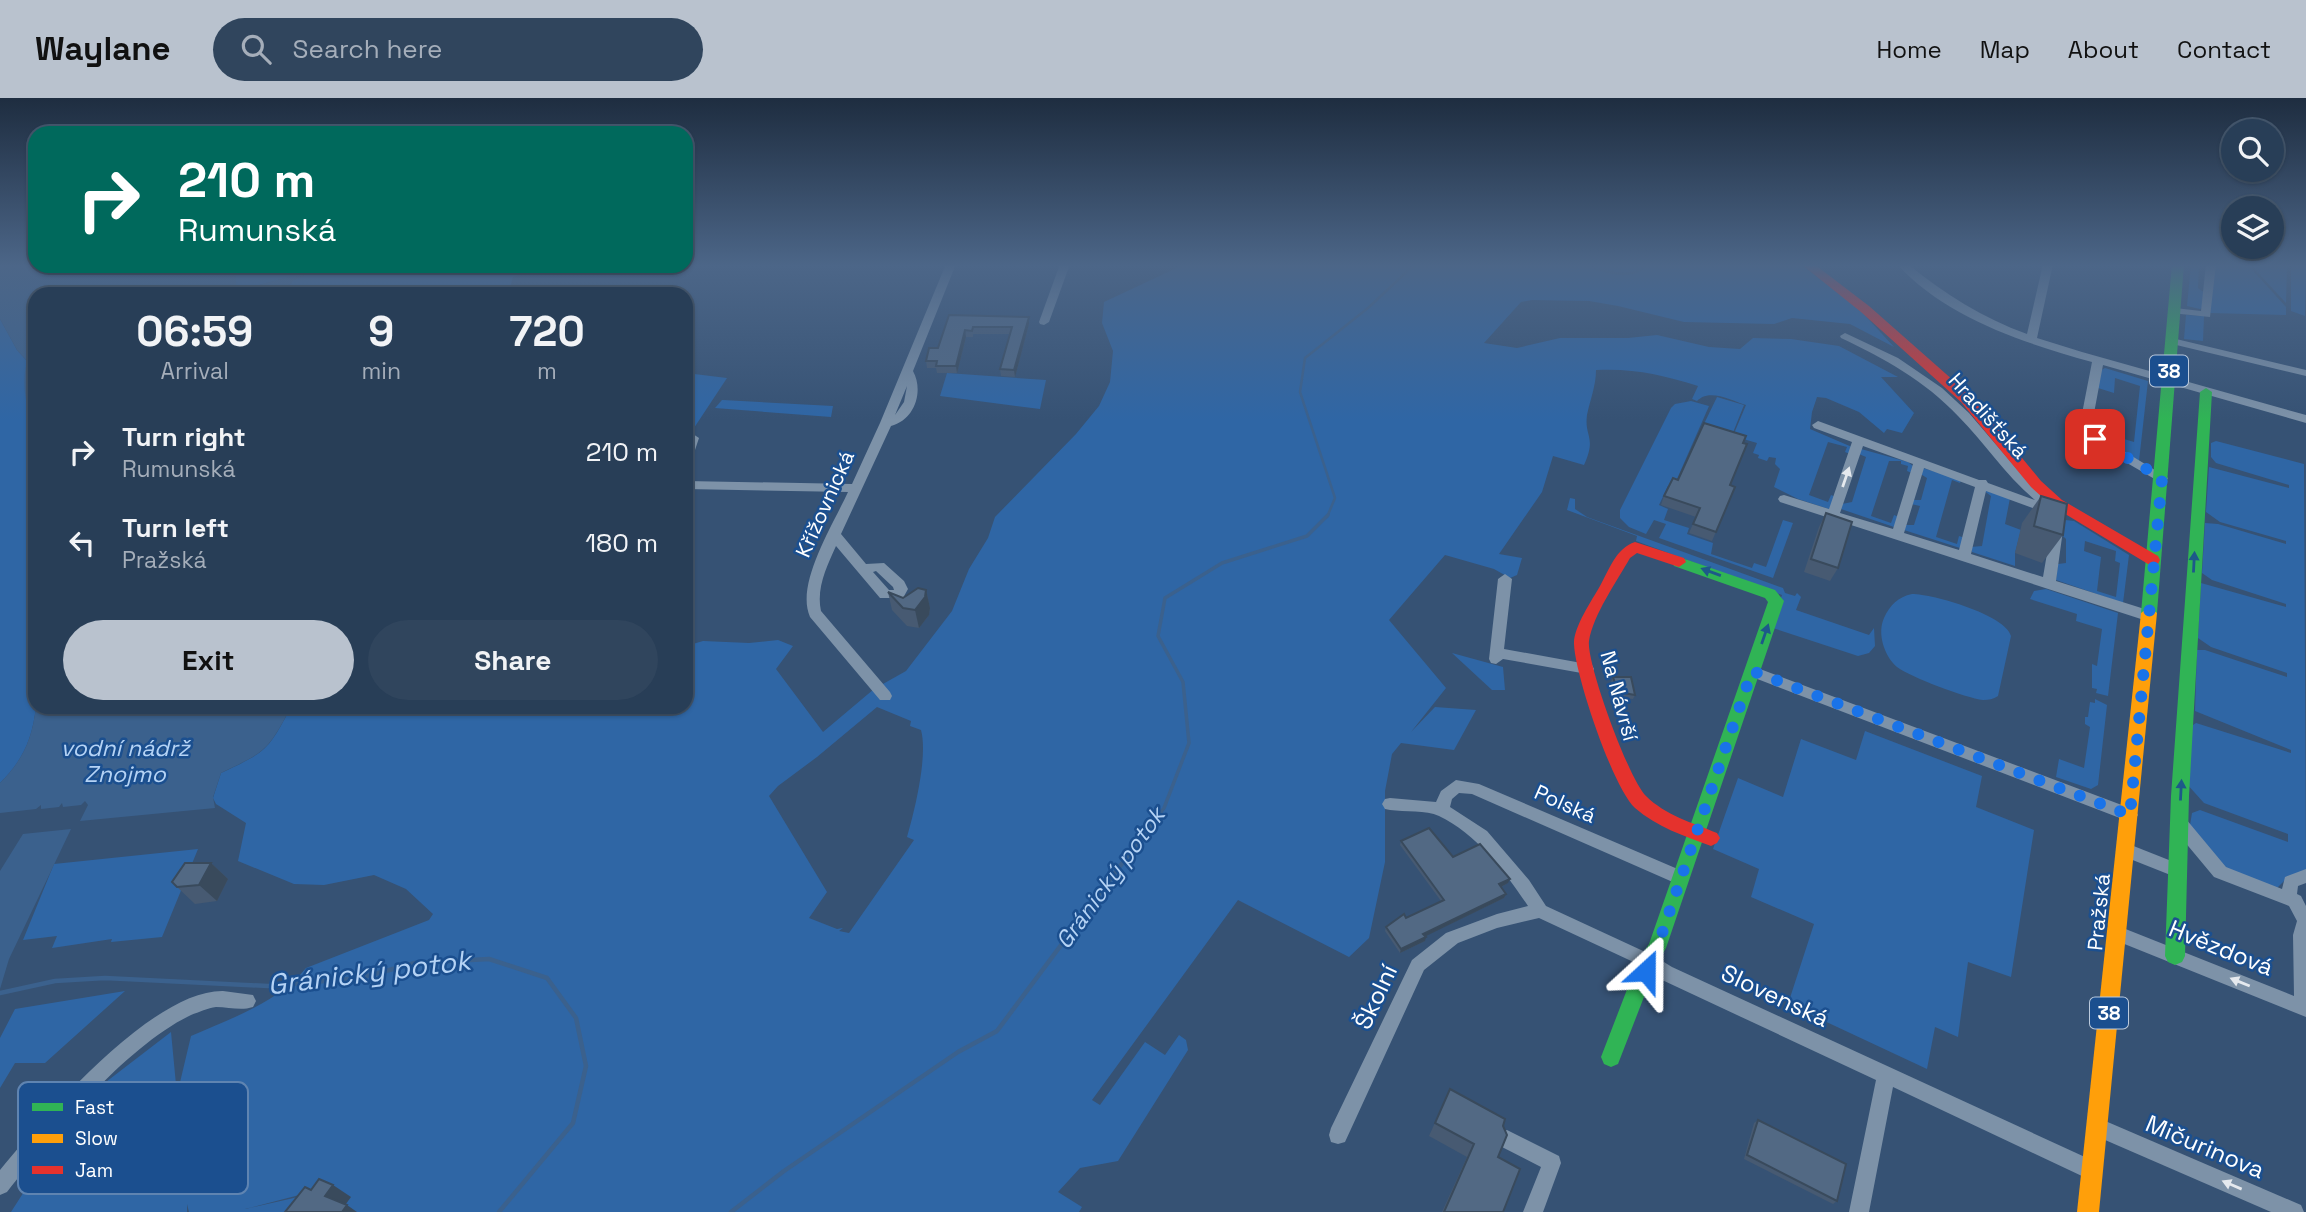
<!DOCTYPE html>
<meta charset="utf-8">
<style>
:root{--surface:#283e57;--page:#30455d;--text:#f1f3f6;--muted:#a5aeba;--line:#44576d;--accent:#b9c2ce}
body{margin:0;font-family:"Space Grotesk",sans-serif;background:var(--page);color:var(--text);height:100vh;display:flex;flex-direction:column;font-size:26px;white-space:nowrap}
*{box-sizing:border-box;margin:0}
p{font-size:23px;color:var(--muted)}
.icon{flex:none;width:38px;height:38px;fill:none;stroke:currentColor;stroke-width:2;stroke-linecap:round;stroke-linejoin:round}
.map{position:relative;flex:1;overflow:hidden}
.panel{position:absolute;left:28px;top:189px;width:665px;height:427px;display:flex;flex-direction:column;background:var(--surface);border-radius:21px;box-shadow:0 2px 5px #0004,0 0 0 2px var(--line)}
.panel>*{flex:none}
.guide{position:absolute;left:28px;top:28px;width:665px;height:147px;border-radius:21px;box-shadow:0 2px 5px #0004,0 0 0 2px var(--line);background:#00695c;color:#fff;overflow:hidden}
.fabs{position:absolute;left:2221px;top:21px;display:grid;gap:14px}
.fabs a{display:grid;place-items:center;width:63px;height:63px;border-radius:50%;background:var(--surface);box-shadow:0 2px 5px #0004,0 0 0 2px var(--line);font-size:35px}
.pin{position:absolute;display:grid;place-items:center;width:60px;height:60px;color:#fff;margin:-30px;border-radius:14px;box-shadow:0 4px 10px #0006}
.me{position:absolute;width:77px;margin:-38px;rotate:24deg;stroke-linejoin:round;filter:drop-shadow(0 0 5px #0008)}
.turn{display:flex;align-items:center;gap:24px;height:147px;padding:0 35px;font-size:32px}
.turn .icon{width:91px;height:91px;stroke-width:2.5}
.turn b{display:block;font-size:49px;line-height:60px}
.eta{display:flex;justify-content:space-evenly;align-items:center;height:119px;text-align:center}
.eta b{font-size:42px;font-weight:700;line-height:49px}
.cta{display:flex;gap:14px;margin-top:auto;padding:14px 35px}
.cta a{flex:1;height:80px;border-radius:42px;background:var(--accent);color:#111;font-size:28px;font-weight:700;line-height:80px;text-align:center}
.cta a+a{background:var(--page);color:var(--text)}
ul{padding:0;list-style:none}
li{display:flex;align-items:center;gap:21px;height:91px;padding:0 35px}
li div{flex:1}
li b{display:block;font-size:26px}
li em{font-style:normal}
header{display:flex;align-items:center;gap:42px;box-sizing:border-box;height:98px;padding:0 35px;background:var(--accent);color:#111}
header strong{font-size:33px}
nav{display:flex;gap:38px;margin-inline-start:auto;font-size:24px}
.search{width:490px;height:63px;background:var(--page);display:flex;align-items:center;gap:18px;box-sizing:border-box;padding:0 24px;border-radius:38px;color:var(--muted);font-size:26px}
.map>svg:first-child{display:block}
</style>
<header>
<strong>Waylane</strong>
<div class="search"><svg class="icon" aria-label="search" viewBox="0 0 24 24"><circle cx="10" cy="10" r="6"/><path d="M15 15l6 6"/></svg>Search here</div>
<nav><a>Home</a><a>Map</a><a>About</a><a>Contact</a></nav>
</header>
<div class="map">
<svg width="2306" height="1114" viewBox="0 0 2306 1114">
<rect width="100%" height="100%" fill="#365274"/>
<g fill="#2f66a5" fill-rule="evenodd">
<path d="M1185 166H1800L1860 212 1894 249 1850 226 1792 220 1774 226 1684 224 1618 208 1589 203 1532 202 1521 204 1484 245 1517 250 1560 240H1628L1657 237 1709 249 1740 251 1753 240 1791 241 1839 248 1898 279H1881L1914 315 1902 335 1887 331 1884 335 1859 314 1826 300 1817 299 1812 314 1810 331 1852 349 1850 356 1845 354 1847 349 1828 344 1809 397 1828 404 1831 397 1836 399 1832 412 1798 401 1774 389 1780 371 1775 366 1776 360 1769 359 1767 363 1758 360 1759 357 1753 355 1757 345 1733 338 1746 307C1731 302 1709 290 1697 303L1692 301 1698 288C1664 277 1633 270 1596 272 1596 288 1590 302 1587 317 1584 339 1597 339 1584 367L1553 358 1542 394 1499 456 1522 460 1517 477 1510 480 1494 471 1445 457 1389 522 1446 590 1411 634 1435 609 1476 612 1454 652 1401 645 1392 656 1385 693V764L1369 840 1349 859 1238 802 1092 1002 1100 1007 1145 944 1165 957 1179 937 1186 942 1188 952 1118 1063 1080 1070 1058 1094 1082 1109 1079 1114H352L307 1095 245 1111 307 1097 314 1114H189L187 1106V1114H11L68 1025 102 987 171 934 177 997 191 938C230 921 279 904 306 870L429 822 433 816 406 791 374 777 324 787 294 786 238 763 246 725 216 706 213 700 221 675C266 654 268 653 291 609H686V548L703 543 749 545 778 542 793 548 776 571 823 634 874 591 906 573 952 513 969 471 988 440 995 419 1076 336 1099 308 1110 284 1113 253 1102 225 1104 204ZM877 609 911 623 910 628 921 632C928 657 915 712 907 739L914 742 849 835 839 833 843 830 837 831 809 820 827 794 769 698 778 688 817 659Z"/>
<path d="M2191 166H2208L2199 169 2198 190 2206 196 2204 209 2200 211 2187 208Z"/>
<path d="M2214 166H2247L2286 209V217L2210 215Z"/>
<path d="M2250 166H2287L2286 205Z"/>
<path d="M2291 166H2306L2305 218 2291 213Z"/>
<path d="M227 168H546L513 179 508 196H274L292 185 289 179 236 193 235 176Z"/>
<path d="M2186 217 2204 218 2203 243 2184 241Z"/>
<path d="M0 221 17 252 27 263 29 315 35 325 29 341 35 373 36 609C32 642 23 662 0 685Z"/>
<path d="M2105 270 2148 283 2139 363 2100 340 2116 348 2114 338 2134 344 2140 288 2115 280 2114 295 2098 290 2100 273Z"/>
<path d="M686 275 727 280 690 336H686Z"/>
<path d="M947 275 1046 282 1040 311 940 298Z"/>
<path d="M1717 299 1744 307 1732 337 1703 328Z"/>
<path d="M722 302H723L833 308 831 319 715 310Z"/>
<path d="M1691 303 1709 308 1673 390 1668 388 1659 407 1668 411 1664 422 1689 430 1687 436 1713 445 1711 456 1752 470 1754 465 1766 469 1783 422 1793 425 1773 480 1659 440 1666 426 1654 422 1646 436 1629 429 1620 420V412L1671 310 1675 306Z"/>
<path d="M2216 343 2304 366 2306 773 2288 779 2277 790 2230 775 2190 727 2192 715 2200 712 2288 744V736L2204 705 2186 685 2190 629 2196 625 2291 655V652L2195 613 2197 552H2205L2287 579V575L2211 549 2198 540 2201 485 2286 509V506L2212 482 2202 475 2205 425 2218 426 2286 446V443L2220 424 2206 414 2209 369 2289 390V387L2216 365 2211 359V345Z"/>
<path d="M1861 351 1908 364 1913 368 1912 375 1907 373 1908 368 1901 366V363H1889L1871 418 1891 425 1894 417 1899 419 1894 429 1841 411 1842 406 1852 404 1866 359 1859 356Z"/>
<path d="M1923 370 1961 382 1960 385 1952 382 1936 439 1957 446 1959 438 1965 440 1960 450 1904 432 1905 427H1914L1920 408 1911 406 1912 402H1921L1927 380 1919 375Z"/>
<path d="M1983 392 2010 400 2005 426 2021 432 2015 455V468L1972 454 1971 449 1982 448 1991 398Z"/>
<path d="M1570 400 1575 401V411L1587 419 1783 490 1785 495 1795 498 1797 495 1801 499 1796 512 1869 537 1874 530 1875 548 1869 555 1858 558 1770 529 1782 497 1636 443 1637 438 1567 412Z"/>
<path d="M2065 422 2074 423 2129 457 2123 505 2056 482 2058 466 2066 465V441L2062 437ZM2085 443 2116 453 2115 463 2120 465 2116 499 2097 493 2101 459 2084 453Z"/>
<path d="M2046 491 2118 515 2108 598 2096 595 2097 591 2092 590V566L2097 568 2102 531 2076 523 2077 516 2030 501 2034 493Z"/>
<path d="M1912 496C1933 496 2006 517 2011 538L1998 598C1993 601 1989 602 1983 602 1966 600 1910 579 1897 569 1884 558 1877 535 1884 520 1890 507 1898 499 1912 496Z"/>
<path d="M1452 555 1503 569 1505 592H1492Z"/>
<path d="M2095 601 2107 607 2098 687 2091 691 2056 679 2059 661 2084 670 2090 629 2085 626V619H2088L2090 604 2095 605Z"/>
<path d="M1865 633 1982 678 1976 709 2034 732 2011 879 1968 864 1958 939 1935 929 1927 971 1788 906 1814 826 1751 799 1759 771 1713 751 1738 680 1783 699 1801 641 1856 662Z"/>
<path d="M198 751 162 839 111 844 112 841 52 850 57 838 23 842 54 766Z"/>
<path d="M125 893 45 965H15L0 990V940L15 911Z"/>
</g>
<g fill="#3b618d">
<path d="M0 166 227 168 235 176 237 193 289 179 293 181 292 185 274 196H35V325C24 308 22 282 27 263L17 252 0 221Z"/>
<path d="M36 609H291C267 654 266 653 221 675L213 699 215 710 80 723 88 707 85 703 81 707 63 709 62 705 59 709 41 711V707L36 711 0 715V685C23 662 32 642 36 609Z"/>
<path d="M71 731 9 861 0 891V773L23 736Z"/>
</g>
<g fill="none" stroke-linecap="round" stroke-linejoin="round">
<g stroke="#3b618d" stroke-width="2.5">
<path d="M1582 166C1602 172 1631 185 1647 166"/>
<path d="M289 183 322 168"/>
<path d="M1327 419 1335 400 1300 294 1305 260 1368 210 1415 166"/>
</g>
<path stroke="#3b618d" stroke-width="3.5" d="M1149 730 1164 710 1189 645 1183 584 1158 538 1165 500 1222 465 1307 438 1328 417"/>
<g stroke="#3b618d" stroke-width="4.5">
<path d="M0 895 55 883 105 880 268 888 360 880 415 865 489 861 547 880 576 920 586 968 573 1025 499 1114"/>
<path d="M731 1114 784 1073 958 954 997 933 1150 728"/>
</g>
<g fill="#7d92a8" fill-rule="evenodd">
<path d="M946 166H956L913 273C924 293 915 322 891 328L841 436 866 466 884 465 904 483 908 491 903 500H880L836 448C827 468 816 490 821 513L890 594 892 598 890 602H880L810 519C795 486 834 425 848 394L686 391V383L852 386 880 325ZM907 288 904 304 895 317ZM876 473 893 489 894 492H889L873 474Z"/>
<path d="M1060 166H1070L1049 224 1044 227 1040 226 1039 224Z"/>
<path d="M1897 166H1908C1944 196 1983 220 2027 236L2043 166H2053L2037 240 2082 254 2306 317V325L2103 267 2092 326 2099 338 2168 380 2166 383H2158L2091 344 2080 326 2092 264C2024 245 1946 220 1897 166Z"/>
<path d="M2206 166H2216L2210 219 2171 215 2170 213 2175 210 2201 213Z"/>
<path d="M1845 235 1898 260 1942 290 1969 315 2022 377 2061 410 2055 414 2049 412 2044 414 1986 393 1971 456 2043 479 2051 432 2052 429H2062L2063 432 2056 483 2154 514 2156 518 2154 522H2144L1780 404 1778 401 1780 398 1784 397 1829 411 1852 344 1814 330 1812 327 1818 323 1979 382H1986L1988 385 2035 402C2005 377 1985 345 1958 318 1925 283 1884 260 1841 240L1840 238ZM1863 348 1913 366 1893 431 1840 415ZM1924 370 1975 389 1959 452 1904 435Z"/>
<path d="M2172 240 2306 272V278L2168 245 2167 243Z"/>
<path d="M693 336 699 340 692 361 686 365V343L689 337Z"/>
<path d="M1505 476 1512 481 1504 551 1587 566 1592 567 1594 571 1592 575 1587 576 1503 561 1496 566 1491 565 1489 561 1498 481Z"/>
<path d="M1752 568 2135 712 2138 717 2135 722 2130 724 2125 722 1747 577 1745 573 1747 569Z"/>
<path d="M1456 682 1479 686 1687 775 1689 780 1687 785 1681 787 1675 785 1472 696 1459 695 1452 701 1450 709 1487 733 1529 782 1546 808 1654 858 1672 869 2098 1065 2100 1072 2098 1079 2091 1081 2084 1079 1893 989 1869 1114H1849L1876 982 1660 881 1642 868 1539 820 1497 830 1458 845 1424 872 1345 1044 1338 1046 1331 1044 1329 1037 1331 1030 1412 862 1446 835 1497 816 1528 808C1506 775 1477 736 1439 718 1426 712 1405 714 1390 712L1385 711 1382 706 1385 701 1390 700 1436 704 1441 693Z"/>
<path d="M2180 719 2186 721 2226 769 2282 791 2285 779 2306 771V785L2298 788 2297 796 2301 798 2306 808V919L2112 841 2110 836 2112 831 2118 828 2294 898 2293 837 2297 823 2289 808 2214 779 2174 731 2172 726 2174 721Z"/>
<path d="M2126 745 2184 768 2186 773 2184 778 2178 780 2120 757 2118 752 2120 747Z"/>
<path d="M223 893 253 897 256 903 253 909C241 913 229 909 216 909 208 910 199 914 191 917 126 948 52 1038 7 1094L0 1097V1072C43 1020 152 892 223 893Z"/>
<path d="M2096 1019 2301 1107 2304 1114H2271L2089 1035 2087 1028 2089 1021Z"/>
<path d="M1507 1032 1559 1058 1561 1065 1543 1114H1523L1541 1069 1500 1048 1498 1041 1500 1034Z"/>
</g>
<g fill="#30b455" fill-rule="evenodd">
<path d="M2172 166H2184L2157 515 2149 521 2141 515Z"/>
<path d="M2206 290 2212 294 2189 698 2185 858 2182 864 2175 867 2168 864 2165 858 2171 698 2200 294Z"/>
<path d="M1679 459 1775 492 1784 503 1666 850 1656 868 1618 966 1611 969 1604 966 1601 959 1638 863 1649 846 1768 504 1765 500 1674 468 1672 464Z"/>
</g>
<path fill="#ff9f0a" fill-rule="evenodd" d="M2149 509 2157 515 2099 1114H2077L2141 515Z"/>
<g fill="#e5322d" fill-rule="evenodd">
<path d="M1801 166H1814L1869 208 1971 298 2041 383 2062 402 2158 458 2160 462 2158 466H2148L2052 408 2031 389 1961 304 1861 214Z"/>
<path d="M1635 444 1684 460 1686 464 1679 469 1637 455 1630 460C1617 483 1593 517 1589 543 1586 564 1629 682 1646 698 1665 717 1693 725 1717 735L1720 740 1717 745 1711 748C1684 738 1657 729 1635 710 1613 690 1575 577 1574 546 1573 530 1592 502 1600 488 1609 472 1616 450 1635 444Z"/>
</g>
</g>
<g fill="#475a72">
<path d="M949 217 1029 226 1015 279 1001 278 1000 271 1010 236H973V239H966L957 275H937L936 270H927L926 263 938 250Z"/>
<path d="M1743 345 1730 387 1735 389 1712 443 1689 435 1696 419 1661 407 1664 398 1678 382Z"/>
<path d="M2041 398 2063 437 2042 465 2015 455 2022 425Z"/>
<path d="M1826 415 1838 470 1830 483 1804 474 1819 429Z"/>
<path d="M926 492 930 510 929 517 919 530 907 528 892 512 888 494 903 500Z"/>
<path d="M1613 579 1635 597 1633 601 1616 599 1611 584Z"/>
<path d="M1401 743 1453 759 1508 785 1501 789 1506 796 1504 800 1425 838V843L1400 855 1385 833 1386 829 1441 803 1400 747Z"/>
<path d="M211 765 228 781 217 803 195 806 177 789Z"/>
<path d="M1450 991 1498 1059 1503 1114H1442L1467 1059 1429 1038Z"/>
<path d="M1758 1022 1837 1103 1833 1106 1744 1061 1754 1025Z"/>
</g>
<g fill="#394a5c">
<path d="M1029 219V226L1015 279 1014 272Z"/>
<path d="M965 232 966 239 957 275 956 268Z"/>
<path d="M926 492 930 510 929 517 919 530 915 512Z"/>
<path d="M211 765 228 781 217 803 199 787Z"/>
<path d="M1510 781 1508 785 1497 791 1499 786Z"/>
<path d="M1506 796 1504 800 1422 840 1423 836Z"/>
<path d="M1426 839 1425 843 1400 855 1401 851Z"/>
<path d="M333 1087 351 1099 343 1110 325 1098Z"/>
<path d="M347 1107 357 1114H342Z"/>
</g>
<g fill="#526984" stroke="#394a5c" stroke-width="2">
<path d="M949 217 1029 219 1014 272 1000 271 1012 229H973L972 233 965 232 956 268H936L937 263H926L929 250H938Z"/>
<path d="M1704 325 1746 338 1743 345 1747 346 1730 387 1735 389 1716 434 1693 426 1700 410 1664 398 1673 380 1678 382Z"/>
<path d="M2041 398 2067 406 2063 437 2034 428Z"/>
<path d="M1826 415 1852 424 1838 470 1811 461Z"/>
<path d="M918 490 926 492 925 499 915 512 903 510 888 494 903 500Z"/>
<path d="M1613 579H1631L1635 597 1618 594Z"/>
<path d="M1429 730 1453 759 1480 746 1510 781 1499 786 1506 796 1423 836 1426 839 1401 851 1386 829 1404 816 1406 820 1444 802 1401 743Z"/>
<path d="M185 765H211L199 787 177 789 172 784Z"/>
<path d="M1450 991 1505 1021 1503 1028 1507 1037 1498 1059 1520 1071 1503 1114H1444L1474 1046 1435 1025Z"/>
<path d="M1758 1022 1846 1066 1837 1103 1747 1057Z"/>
<path d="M319 1081 333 1087 325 1098 347 1107 342 1114H285L305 1089 311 1092Z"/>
</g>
<defs><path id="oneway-solid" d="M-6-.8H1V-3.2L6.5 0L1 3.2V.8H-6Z" transform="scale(1.75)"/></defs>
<g fill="#e5e9ee">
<use href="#oneway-solid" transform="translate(1846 379) rotate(-71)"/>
<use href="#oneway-solid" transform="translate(2240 884) rotate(-158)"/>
<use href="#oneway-solid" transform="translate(2232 1087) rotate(-157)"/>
</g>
<g fill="#1d5989">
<use href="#oneway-solid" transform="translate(2194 464) rotate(-87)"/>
<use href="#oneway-solid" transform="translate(1711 474) rotate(-160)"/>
<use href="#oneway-solid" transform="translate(1765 536) rotate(-71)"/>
<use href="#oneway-solid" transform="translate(2181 692) rotate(-87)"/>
</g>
<linearGradient id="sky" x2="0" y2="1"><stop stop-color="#1e2d40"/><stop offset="0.52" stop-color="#4c6688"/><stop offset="1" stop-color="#4c6688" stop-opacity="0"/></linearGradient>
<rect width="2306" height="322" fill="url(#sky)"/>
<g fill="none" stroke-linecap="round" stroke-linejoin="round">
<path stroke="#1a73e8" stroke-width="12" stroke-dasharray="0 21.6" d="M1646 873 1648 863 1657 850 1752 573 2130 717 2162 380 2095 341"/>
</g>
<g text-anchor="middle" stroke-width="5" stroke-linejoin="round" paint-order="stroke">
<g fill="#1b4f8f" stroke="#bbcadd" stroke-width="2">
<rect x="2150" y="257.5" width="38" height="31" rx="5"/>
<rect x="2090" y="899.5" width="38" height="31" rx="5"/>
</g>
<g font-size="19" font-weight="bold" fill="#fff">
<text x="2169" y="280">38</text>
<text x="2109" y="922">38</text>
</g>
<g font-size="21" fill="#fff" stroke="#1b4f8f">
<text transform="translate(1988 318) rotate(48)" y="7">Hradišťská</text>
<text transform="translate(825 406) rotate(-66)" y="7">Křížovnická</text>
<text transform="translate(1619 598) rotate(75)" y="7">Na Návrší</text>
<text transform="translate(1565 706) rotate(24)" y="7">Polská</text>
<text transform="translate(2099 814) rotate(-84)" y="7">Pražská</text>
</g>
<g font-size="23" font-style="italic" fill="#b5d3f5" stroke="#1b4f8f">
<text x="125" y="658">vodní nádrž<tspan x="125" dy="26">Znojmo</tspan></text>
<text transform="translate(1110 780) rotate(-54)" y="8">Gránický potok</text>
</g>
<g font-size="24" fill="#fff" stroke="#1b4f8f">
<text transform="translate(2221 850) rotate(22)" y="8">Hvězdová</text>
<text transform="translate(1775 898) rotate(25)" y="8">Slovenská</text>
<text transform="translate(1376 899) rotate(-65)" y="8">Školní</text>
<text transform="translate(2205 1049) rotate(23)" y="8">Mičurinova</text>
</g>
<g font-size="28" font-style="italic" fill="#b5d3f5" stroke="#1b4f8f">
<text transform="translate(369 874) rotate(-7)" y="10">Gránický potok</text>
</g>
</g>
<rect x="18" y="984" width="230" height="112" rx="10" fill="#1b4f8f" stroke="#5f84b1" stroke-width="2"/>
<rect x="32" y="1005" width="31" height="8" fill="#30b455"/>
<rect x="32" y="1036" width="31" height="9" fill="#ff9f0a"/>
<rect x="32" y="1068" width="31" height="8" fill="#e5322d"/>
<g font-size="19" fill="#fff">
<text x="75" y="1016">Fast</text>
<text x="75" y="1047">Slow</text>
<text x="75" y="1079">Jam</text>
</g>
</svg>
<div class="fabs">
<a><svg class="icon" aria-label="search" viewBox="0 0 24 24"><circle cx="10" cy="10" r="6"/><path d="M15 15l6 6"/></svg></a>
<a><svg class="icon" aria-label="layers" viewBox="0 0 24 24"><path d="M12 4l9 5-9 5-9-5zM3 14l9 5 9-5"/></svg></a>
</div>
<div class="pin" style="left:2095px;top:341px;background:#d93025"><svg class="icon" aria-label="arrive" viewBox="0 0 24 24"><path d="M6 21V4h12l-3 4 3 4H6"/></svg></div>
<svg class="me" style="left:1646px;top:873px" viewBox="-20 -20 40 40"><path d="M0-17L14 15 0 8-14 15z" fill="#1a73e8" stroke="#fff" stroke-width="4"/></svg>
<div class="guide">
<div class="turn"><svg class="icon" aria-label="right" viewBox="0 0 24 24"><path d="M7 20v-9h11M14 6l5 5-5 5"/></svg><div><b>210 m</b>Rumunská</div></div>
</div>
<section class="panel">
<div class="eta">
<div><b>06:59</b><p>Arrival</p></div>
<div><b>9</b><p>min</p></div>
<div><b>720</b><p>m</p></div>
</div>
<ul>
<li><svg class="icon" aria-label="right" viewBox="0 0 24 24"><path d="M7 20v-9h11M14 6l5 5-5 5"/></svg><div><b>Turn right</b><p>Rumunská</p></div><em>210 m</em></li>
<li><svg class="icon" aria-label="left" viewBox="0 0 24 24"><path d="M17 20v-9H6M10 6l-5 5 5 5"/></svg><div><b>Turn left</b><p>Pražská</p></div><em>180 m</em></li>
</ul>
<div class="cta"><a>Exit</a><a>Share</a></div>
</section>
</div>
